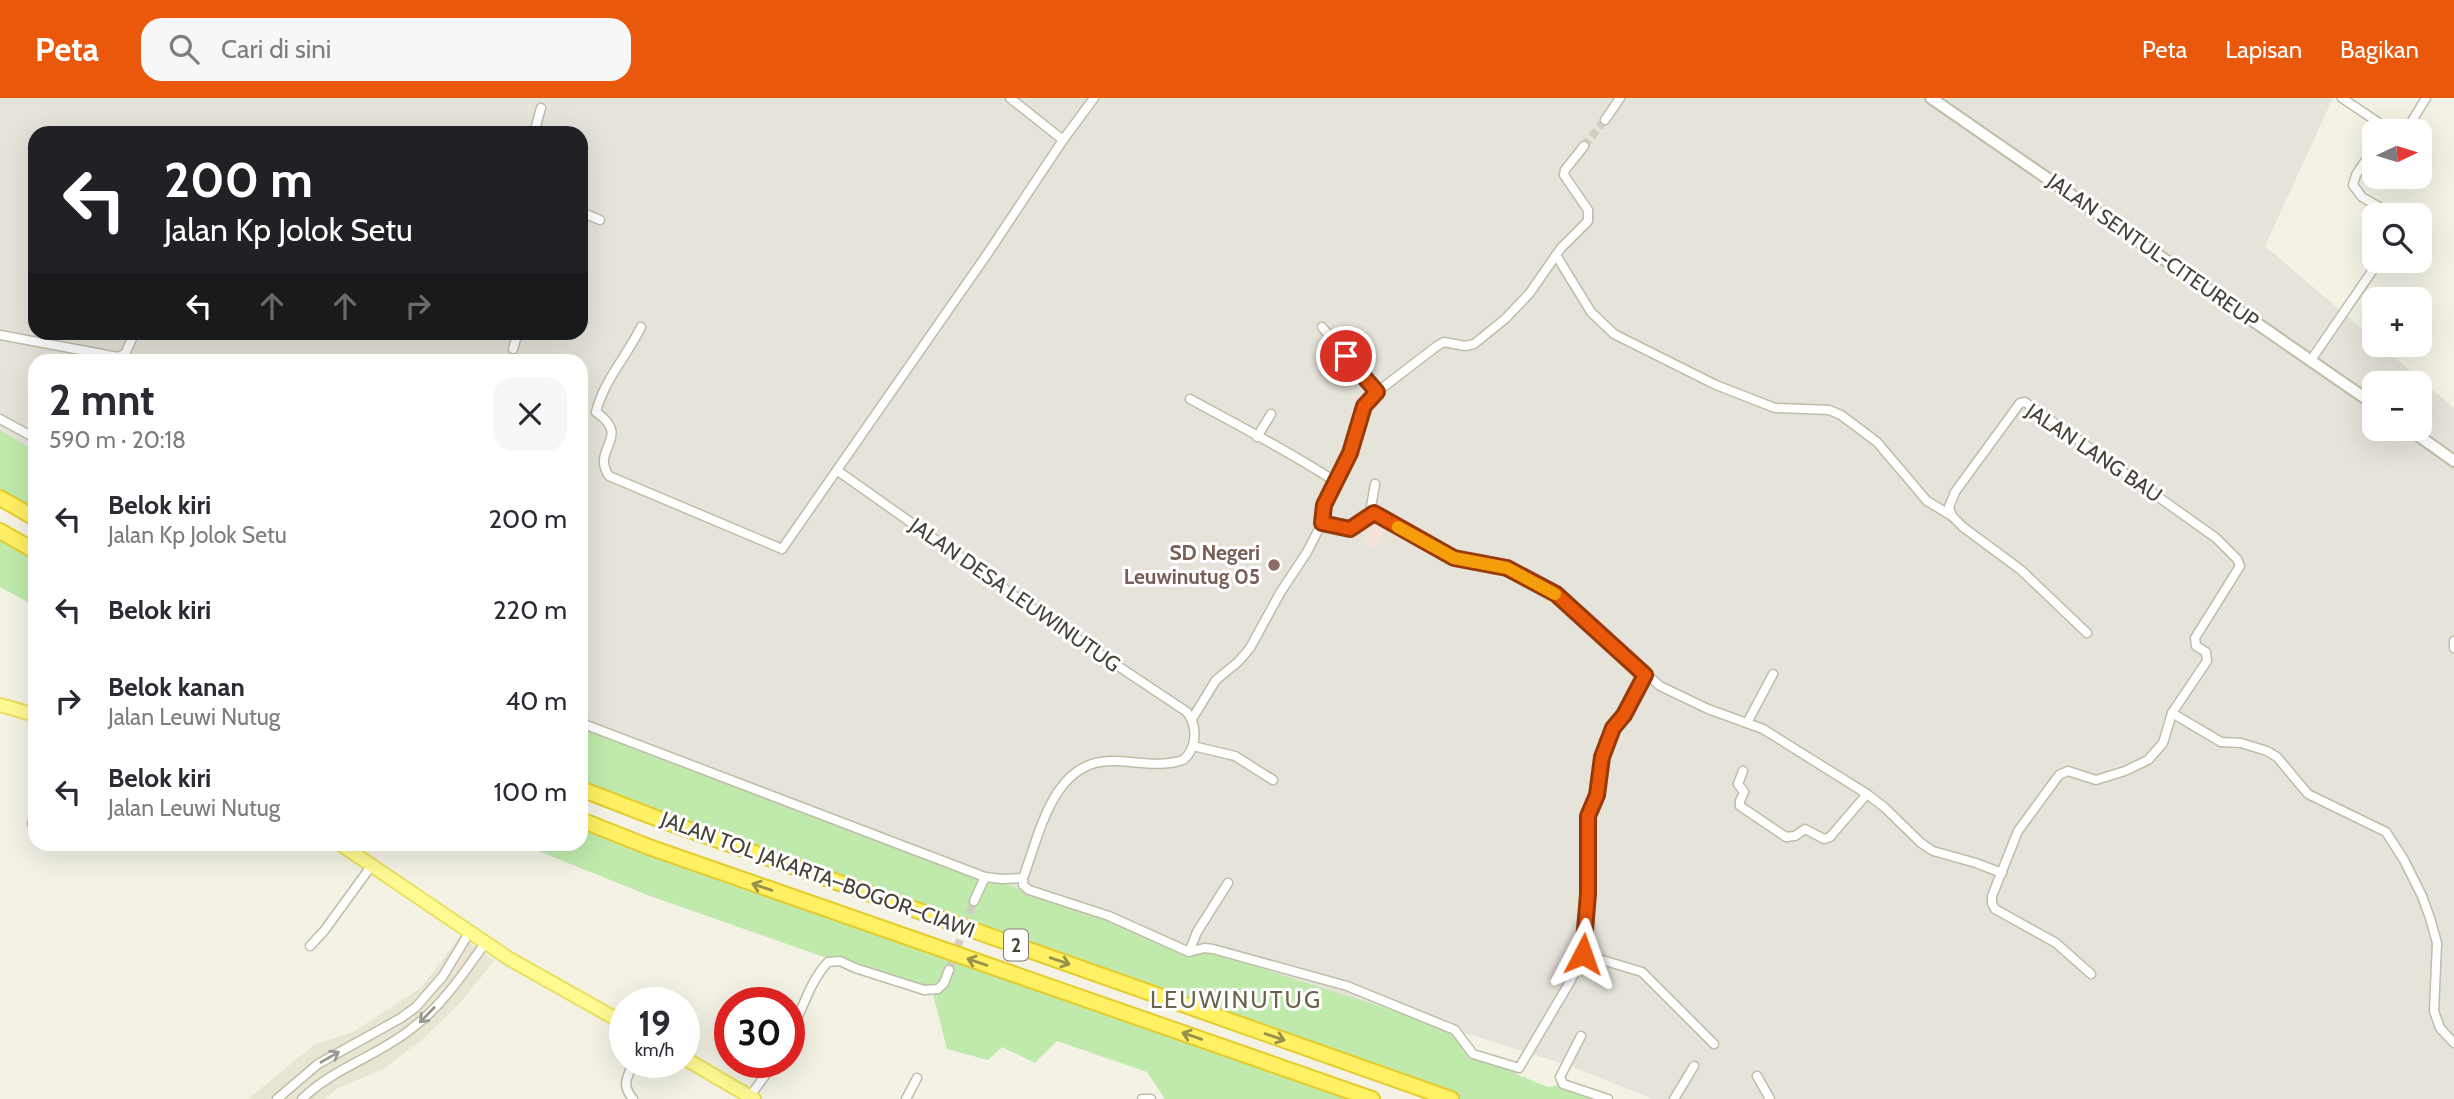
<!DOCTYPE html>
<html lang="id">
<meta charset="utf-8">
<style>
:root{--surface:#fff;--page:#f7f7f7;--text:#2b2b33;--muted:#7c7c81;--accent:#ea580c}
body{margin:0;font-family:Cabin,sans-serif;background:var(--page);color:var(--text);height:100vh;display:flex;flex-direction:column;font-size:26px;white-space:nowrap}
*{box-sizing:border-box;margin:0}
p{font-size:23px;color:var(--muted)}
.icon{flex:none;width:38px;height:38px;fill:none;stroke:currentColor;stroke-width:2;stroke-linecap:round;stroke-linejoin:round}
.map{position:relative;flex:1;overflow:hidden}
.sheet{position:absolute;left:28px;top:256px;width:560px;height:497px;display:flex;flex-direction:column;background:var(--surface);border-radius:21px;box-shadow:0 7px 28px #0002}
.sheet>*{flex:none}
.top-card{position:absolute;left:28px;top:28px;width:560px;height:214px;border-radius:21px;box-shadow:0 7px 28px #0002;background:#202124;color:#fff;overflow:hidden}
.needle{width:46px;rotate:86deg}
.fabs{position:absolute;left:2362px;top:21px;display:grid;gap:14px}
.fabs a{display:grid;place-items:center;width:70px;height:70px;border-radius:14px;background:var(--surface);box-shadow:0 7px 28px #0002;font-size:35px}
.speed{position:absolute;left:609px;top:889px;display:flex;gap:14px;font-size:35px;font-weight:700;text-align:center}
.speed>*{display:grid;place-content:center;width:91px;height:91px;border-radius:50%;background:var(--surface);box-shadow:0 7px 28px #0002;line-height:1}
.speed small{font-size:18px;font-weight:400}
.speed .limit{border:10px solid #d22;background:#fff;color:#111}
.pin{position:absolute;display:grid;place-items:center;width:60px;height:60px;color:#fff;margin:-30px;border:4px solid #fff;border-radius:50%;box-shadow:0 2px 7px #0007}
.me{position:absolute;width:77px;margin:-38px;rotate:4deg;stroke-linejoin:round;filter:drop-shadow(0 0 5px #0008)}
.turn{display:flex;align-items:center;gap:24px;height:147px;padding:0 21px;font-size:32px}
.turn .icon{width:91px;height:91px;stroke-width:2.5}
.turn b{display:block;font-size:49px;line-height:60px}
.lanes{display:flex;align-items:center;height:66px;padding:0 21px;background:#0003;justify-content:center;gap:35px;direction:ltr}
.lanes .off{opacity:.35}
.round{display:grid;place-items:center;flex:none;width:74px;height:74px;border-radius:21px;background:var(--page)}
.summary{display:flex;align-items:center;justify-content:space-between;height:119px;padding:0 21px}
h1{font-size:42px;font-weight:700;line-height:52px}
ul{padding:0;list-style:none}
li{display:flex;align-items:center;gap:21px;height:91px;padding:0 21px}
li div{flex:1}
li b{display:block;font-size:26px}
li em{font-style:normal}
header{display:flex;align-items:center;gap:42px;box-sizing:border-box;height:98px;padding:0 35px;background:var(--accent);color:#fff}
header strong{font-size:33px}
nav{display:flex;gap:38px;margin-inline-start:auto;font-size:24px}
.search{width:490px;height:63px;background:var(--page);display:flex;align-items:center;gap:18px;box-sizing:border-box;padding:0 24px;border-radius:21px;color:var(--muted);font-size:26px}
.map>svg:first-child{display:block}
</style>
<header>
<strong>Peta</strong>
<div class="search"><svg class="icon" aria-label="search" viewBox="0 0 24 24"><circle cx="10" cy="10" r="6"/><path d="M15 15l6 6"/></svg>Cari di sini</div>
<nav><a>Peta</a><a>Lapisan</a><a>Bagikan</a></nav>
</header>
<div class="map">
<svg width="2454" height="1001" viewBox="0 0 2454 1001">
<rect width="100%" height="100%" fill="#f3f2e5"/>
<path fill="#e8e6d3" d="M460 838 494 863 460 905 424 940 382 972 338 990 325 1001H248L314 947 353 934 422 889Z"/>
<path fill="#e5e3da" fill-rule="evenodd" d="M0 0H2333L2265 148 2375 242V247H2380L2454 310V1001H1653L1570 968 1018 794 581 622V262H35V353L0 332ZM35 35H581V234H35ZM2375 285H2420V331H2375Z"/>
<path fill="#f5e2d8" d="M1375 420 1389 428 1376 451 1362 443Z"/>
<g fill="#bfeaac">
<path d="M0 332 35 353V420L0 400Z"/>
<path d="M0 433 35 453V508L0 489Z"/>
<path d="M581 625 934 761 1123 827 1189 854 1200 851 1455 932 1467 951 1519 970 1516 976 1548 989 1563 986 1608 1001H1451L581 690Z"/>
<path d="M581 722 1370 1001H1165L1147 974 1057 943 1035 965 1002 949 988 962 947 951 932 892 835 863 650 798 521 746H581Z"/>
</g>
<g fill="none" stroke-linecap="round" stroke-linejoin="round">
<g stroke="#d0cfc2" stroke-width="8" stroke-dasharray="8 4" stroke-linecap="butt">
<path d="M1584 48 1605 22"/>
<path d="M949 872 974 803"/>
</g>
<g stroke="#bfbda7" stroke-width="11">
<g id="minor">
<path d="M1010 0 1063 42"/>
<path d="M2342 0 2391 33"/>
<path d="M1605 22 1620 0"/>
<path d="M2406 33 2426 0"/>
<path d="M534 35 541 10"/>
<path d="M2375 48 2356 77 2353 87 2362 99 2393 117"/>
<path d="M581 114 600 122"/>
<path d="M1556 157 1591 214 1614 236 1716 287 1775 310 1829 312 1841 317 1877 344 1927 403 1952 418"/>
<path d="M641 229C627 258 604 282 596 314 633 340 590 350 609 378L782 451 990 152 1063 42 1094 0"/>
<path d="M1322 229 1377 294"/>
<path d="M0 237 118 259 125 256 135 234"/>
<path d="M513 251 518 234"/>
<path d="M2311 262 2379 163"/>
<path d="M1190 301C1239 328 1289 353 1336 384"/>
<path d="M0 321 35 340"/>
<path d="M1257 339 1271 316"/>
<path d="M838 373 1046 520 1187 614C1198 628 1197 651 1183 662 1158 670 1137 663 1112 663 1053 662 1040 735 1023 780V787L1029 792 1109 818 1189 854 1204 850 1213 851 1347 888 1455 932 1473 956 1519 970 1571 882 1582 856 1588 796V718L1597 697 1602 659 1613 630 1624 617 1645 577"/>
<path d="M1375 386 1371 409 1374 415 1454 460 1507 470 1556 496 1660 588 1708 611 1763 631 1867 696 1884 709 1921 745 1933 753 1976 765 2002 775"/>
<path d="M1322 425 1350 431 1374 415"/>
<path d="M2087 535 2021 472 1963 429 1952 418 1949 409 1955 394 2020 305 2025 304 2216 440 2237 461 2240 468 2195 540 2196 548 2206 554 2207 563 2172 615 2163 645 2148 662 2125 673 2096 682 2068 673 2059 677 2018 733 1992 798V805L1995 811 2056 845 2091 876"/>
<path d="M2454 543V550"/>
<path d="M2172 615 2221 644 2241 645 2267 653 2277 659 2308 696 2386 734 2404 762 2422 798 2430 820 2437 845 2434 913 2440 930 2454 945"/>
<path d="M1192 621 1216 582 1238 564 1250 550 1280 495 1307 454 1322 425 1324 407 1328 395 1350 354 1364 308 1377 294 1437 248 1444 244 1465 248 1474 246 1505 221 1529 196 1561 150 1588 123V112L1564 77 1565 72 1584 48"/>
<path d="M581 625 985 779"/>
<path d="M1747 625 1773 576"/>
<path d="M1193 648 1235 658 1273 682"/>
<path d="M1743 673 1738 686 1744 694 1740 703V708L1786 739 1795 738 1805 731 1824 741 1830 739 1867 696"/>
<path d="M32 726 35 719"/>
<path d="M974 803 985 779 1002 781 1023 780"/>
<path d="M310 848 324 833 372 767"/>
<path d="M1189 854 1197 834 1228 785"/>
<path d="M1582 856 1642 874 1714 946"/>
<path d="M619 923 625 909"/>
<path d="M789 938C802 914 809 884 828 864L840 863 855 870 924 892 938 891 944 885 949 872"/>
<path d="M1581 938 1560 979 1563 986 1608 1001"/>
<path d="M1757 978 1770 1001"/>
<path d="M750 998 775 964"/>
<path d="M277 1001 318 966 401 920 416 909 443 878 469 835"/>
<path d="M302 1001C335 969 376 959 411 931 441 909 464 875 485 845"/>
<path d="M633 1001C621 987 627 979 634 964"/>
<path d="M906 1001 917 980"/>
<path d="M1142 1001H1151"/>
<path d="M1674 1001 1694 968"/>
</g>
</g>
<g stroke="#bfbda7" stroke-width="14">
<g id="tertiary">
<path d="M1931 0 2375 307"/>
<path d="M2409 331 2454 363"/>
</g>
</g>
<g stroke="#e9e05e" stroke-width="16">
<g id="primary">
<path d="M0 607 35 617"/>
<path d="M340 746 508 860 625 926"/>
<path d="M684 960 754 1001"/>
</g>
</g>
<g stroke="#e4cc2e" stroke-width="18">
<g id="motorway">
<path d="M0 400 35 420"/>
<path d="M0 433 35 453"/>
<path d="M581 691 664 723 1451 1001"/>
<path d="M581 722 649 749 1372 1001"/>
</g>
</g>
<use href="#minor" stroke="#fff" stroke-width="8"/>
<use href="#tertiary" stroke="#fff" stroke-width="10"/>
<use href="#primary" stroke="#fffa92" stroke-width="12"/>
<use href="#motorway" stroke="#fff064" stroke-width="14"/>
</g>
<defs><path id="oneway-shaft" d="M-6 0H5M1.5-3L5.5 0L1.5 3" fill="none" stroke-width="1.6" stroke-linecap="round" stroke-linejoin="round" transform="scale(1.75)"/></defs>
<g stroke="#99914a">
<use href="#oneway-shaft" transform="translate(762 789) rotate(-161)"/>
<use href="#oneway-shaft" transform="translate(1060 863) rotate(19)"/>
<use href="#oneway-shaft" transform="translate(977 864) rotate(-161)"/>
<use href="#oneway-shaft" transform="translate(1192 938) rotate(-161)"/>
<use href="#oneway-shaft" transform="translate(1275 939) rotate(19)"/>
</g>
<g stroke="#99988f">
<use href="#oneway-shaft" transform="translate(427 917) rotate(134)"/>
<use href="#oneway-shaft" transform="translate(330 959) rotate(-30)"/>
</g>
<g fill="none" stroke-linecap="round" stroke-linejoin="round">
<g stroke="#983908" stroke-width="18">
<path id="route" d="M1346 258 1377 294 1364 308 1350 355 1324 407 1322 425 1350 431 1374 415 1454 460 1507 470 1556 496 1645 577 1624 617 1613 630 1602 659 1597 697 1588 718V796L1583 856"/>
</g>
<use href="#route" stroke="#ea580c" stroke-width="12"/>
<path stroke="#f59e0b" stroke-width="12" d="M1398 429 1454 460 1507 470 1555 496"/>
</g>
<circle fill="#8d6e63" stroke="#fff" stroke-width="2.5" cx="1274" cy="467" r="7"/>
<g text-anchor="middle" stroke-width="6" stroke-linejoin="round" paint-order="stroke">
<rect fill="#fff" stroke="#7e7b71" stroke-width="2" x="1004" y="831.5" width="24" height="31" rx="5"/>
<g font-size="19" font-weight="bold" fill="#464334">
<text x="1016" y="854">2</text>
</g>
<g font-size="21" fill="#464334" stroke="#fff">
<text transform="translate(2153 153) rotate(35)" y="7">JALAN SENTUL-CITEUREUP</text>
<text transform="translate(2094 355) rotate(34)" y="7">JALAN LANG BAU</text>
<text transform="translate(1015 497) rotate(35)" y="7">JALAN DESA LEUWINUTUG</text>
<text transform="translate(818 777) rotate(20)" y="7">JALAN TOL JAKARTA–BOGOR–CIAWI</text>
</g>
<g font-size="21" font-weight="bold" fill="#785e54" stroke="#fff" text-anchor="end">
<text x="1260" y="462">SD Negeri<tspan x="1260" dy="24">Leuwinutug 05</tspan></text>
</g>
<g font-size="24" letter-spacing="2" fill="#69644b" stroke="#fff">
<text x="1236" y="910">LEUWINUTUG</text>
</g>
</g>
</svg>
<div class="fabs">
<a><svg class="needle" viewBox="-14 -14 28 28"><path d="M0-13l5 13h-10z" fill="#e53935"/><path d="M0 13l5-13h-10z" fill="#7c7c81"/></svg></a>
<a><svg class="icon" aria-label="search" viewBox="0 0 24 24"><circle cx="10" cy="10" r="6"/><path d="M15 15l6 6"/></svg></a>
<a>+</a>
<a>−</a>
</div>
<div class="speed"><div>19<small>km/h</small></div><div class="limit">30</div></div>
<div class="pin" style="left:1346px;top:258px;background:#d93025"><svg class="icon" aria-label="arrive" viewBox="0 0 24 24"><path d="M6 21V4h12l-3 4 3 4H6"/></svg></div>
<svg class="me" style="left:1583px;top:856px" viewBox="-20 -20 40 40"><path d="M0-17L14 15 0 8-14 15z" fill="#ea580c" stroke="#fff" stroke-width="4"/></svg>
<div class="top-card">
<div class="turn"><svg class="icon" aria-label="left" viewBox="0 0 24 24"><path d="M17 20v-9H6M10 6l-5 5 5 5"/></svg><div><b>200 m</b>Jalan Kp Jolok Setu</div></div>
<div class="lanes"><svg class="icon" aria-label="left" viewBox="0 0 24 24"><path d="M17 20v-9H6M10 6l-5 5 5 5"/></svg><svg class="icon off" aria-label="ahead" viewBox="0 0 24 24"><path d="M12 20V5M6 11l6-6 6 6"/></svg><svg class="icon off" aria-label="ahead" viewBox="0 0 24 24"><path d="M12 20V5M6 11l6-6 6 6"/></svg><svg class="icon off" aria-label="right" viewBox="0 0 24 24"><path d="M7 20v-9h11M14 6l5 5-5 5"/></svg></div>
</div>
<section class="sheet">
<div class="summary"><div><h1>2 mnt</h1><p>590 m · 20:18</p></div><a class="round"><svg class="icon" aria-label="close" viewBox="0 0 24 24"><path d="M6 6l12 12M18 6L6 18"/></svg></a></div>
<ul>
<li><svg class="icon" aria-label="left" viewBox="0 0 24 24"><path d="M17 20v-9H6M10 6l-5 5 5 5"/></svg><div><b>Belok kiri</b><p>Jalan Kp Jolok Setu</p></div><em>200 m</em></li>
<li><svg class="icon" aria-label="left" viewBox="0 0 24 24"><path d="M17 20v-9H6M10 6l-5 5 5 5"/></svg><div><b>Belok kiri</b></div><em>220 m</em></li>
<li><svg class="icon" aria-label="right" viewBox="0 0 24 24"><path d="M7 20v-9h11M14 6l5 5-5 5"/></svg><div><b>Belok kanan</b><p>Jalan Leuwi Nutug</p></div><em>40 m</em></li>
<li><svg class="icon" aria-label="left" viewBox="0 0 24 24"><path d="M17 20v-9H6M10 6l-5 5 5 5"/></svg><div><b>Belok kiri</b><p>Jalan Leuwi Nutug</p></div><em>100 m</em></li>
</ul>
</section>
</div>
